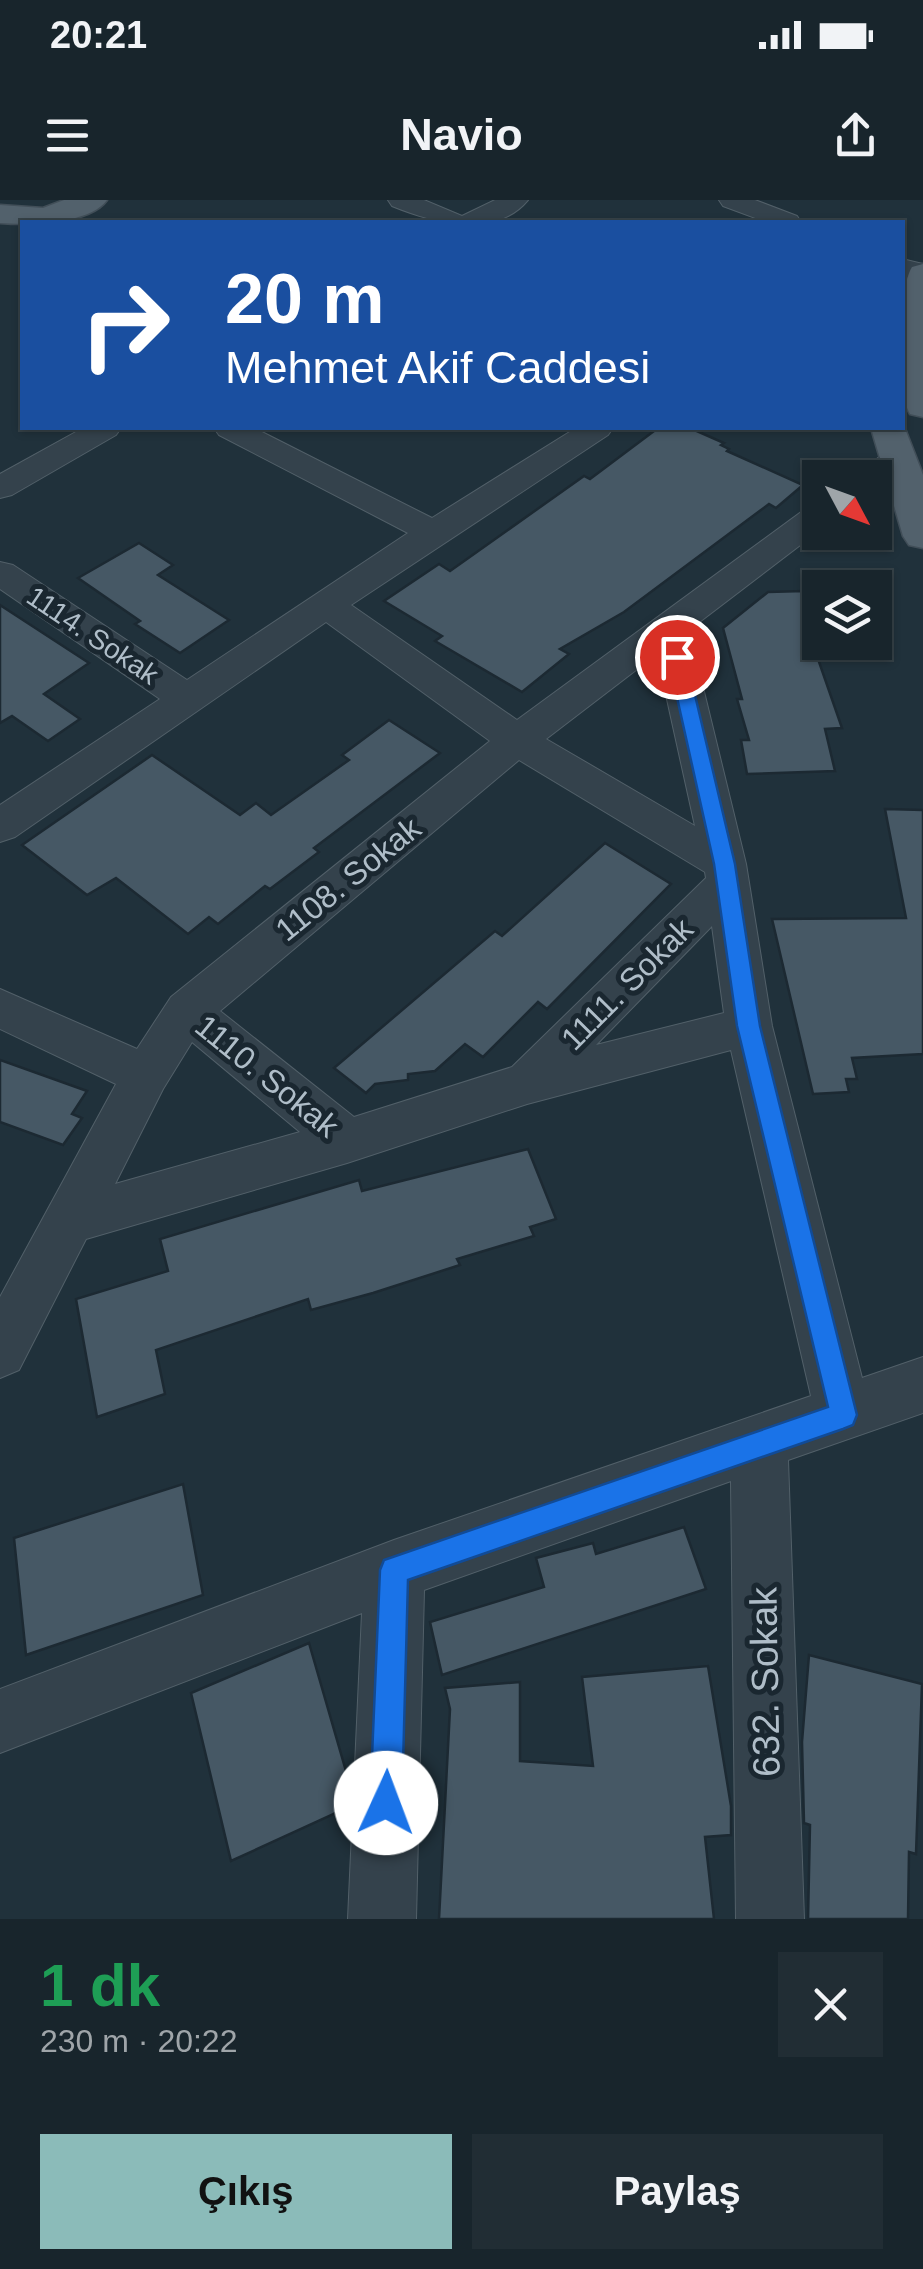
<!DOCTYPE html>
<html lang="tr">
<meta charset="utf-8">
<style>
:root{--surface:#18252c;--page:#212d34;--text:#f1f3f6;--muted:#9fa5a9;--line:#364248;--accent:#8bbbb9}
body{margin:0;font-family:Helvetica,sans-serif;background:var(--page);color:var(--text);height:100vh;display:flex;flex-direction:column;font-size:38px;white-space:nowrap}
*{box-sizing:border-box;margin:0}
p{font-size:32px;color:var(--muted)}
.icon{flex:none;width:55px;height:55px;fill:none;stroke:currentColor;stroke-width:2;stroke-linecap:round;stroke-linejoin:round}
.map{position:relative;height:1719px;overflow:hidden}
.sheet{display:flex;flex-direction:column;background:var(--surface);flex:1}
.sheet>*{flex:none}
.banner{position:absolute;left:20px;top:20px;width:885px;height:210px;border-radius:0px;box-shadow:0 2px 8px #0004,0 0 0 2px var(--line);background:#1a4fa0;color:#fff;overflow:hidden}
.needle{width:65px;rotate:131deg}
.tools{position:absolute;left:802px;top:260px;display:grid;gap:20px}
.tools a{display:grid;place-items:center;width:90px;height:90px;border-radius:0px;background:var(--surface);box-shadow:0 2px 8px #0004,0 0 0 2px var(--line);font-size:50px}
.pin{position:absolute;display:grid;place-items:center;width:85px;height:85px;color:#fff;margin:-42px;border:5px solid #fff;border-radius:50%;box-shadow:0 2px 10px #0007}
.me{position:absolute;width:110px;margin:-55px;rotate:2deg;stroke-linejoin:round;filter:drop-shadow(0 0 8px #0008)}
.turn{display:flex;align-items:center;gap:35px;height:210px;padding:0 40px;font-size:45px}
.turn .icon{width:130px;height:130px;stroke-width:2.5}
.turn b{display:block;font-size:70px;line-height:85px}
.round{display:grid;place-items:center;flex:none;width:105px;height:105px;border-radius:0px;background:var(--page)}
.head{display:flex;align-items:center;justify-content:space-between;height:170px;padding:0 40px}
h1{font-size:60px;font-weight:600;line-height:75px;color:#1e9e55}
.button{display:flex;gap:20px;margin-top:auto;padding:20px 40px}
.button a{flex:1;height:115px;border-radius:0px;background:var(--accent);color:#111;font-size:40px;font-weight:600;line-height:115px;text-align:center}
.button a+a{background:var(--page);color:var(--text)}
.status{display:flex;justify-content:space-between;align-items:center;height:70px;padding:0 50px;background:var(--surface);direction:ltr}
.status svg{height:28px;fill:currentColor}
header{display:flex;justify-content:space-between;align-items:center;height:130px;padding:0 40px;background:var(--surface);font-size:45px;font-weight:600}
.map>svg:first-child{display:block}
</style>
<div class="status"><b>20:21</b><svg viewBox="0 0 49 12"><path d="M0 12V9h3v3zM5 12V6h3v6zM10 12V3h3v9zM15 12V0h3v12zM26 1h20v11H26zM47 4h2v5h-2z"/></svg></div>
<header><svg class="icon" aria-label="menu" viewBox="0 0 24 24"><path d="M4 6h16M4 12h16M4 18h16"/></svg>Navio<svg class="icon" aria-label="share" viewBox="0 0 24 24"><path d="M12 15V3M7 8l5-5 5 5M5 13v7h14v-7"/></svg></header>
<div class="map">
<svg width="923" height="1719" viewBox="0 0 923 1719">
<rect width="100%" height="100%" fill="#20313b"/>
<g fill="#465865" stroke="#1c2932" stroke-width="2.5">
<path d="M658 228H690L724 243 721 245 729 249 727 251 803 285 776 308 769 304 624 412 560 449 569 454 522 492 435 441 442 436 384 401 439 364 450 371 584 276 590 279Z"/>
<path d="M139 343 173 365 158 375 229 420 180 453 135 424 140 421 78 378Z"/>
<path d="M804 391 823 459H818L842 528 825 529 835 571 747 574 741 540H749L737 499H742L723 428 768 392Z"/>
<path d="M0 405 89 463 44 494 80 519 48 541 12 516 0 523Z"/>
<path d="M389 520 440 553 314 648 319 652 270 689 265 686 218 724 209 717 188 734 116 678 87 695 22 645 152 555 240 615 256 603 271 615 349 560 342 555Z"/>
<path d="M885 609 923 610V854L852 858 857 879H846L849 892 813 894 772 719 906 718Z"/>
<path d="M605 643 671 684 547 809 538 802 483 857 465 844 435 871 408 874V880L375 884 366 893 334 868 495 731 502 736Z"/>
<path d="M0 860 87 891 72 914 82 918 63 945 0 922Z"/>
<path d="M528 949 556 1019 530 1027 534 1036 457 1059 460 1065 373 1093 311 1110 308 1099 156 1150 165 1194 97 1217 76 1099 168 1071 160 1039 359 980 362 991Z"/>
<path d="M183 1284 203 1395 26 1455 14 1338Z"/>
<path d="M684 1327 706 1389 442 1475 430 1422 544 1387 536 1358 593 1343 596 1354Z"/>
<path d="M309 1443 350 1585 349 1607 231 1661 191 1493Z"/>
<path d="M809 1455 922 1484 916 1654 909 1652 908 1719H808L810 1625 804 1623 802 1542Z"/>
<path d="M708 1466 731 1606V1635L705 1637 714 1719H439L450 1509 445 1488 520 1482V1561L593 1566 582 1477Z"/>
</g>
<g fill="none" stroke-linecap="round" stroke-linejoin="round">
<g stroke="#526069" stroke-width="2">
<g id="minor">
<path d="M388 0H424L462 16 495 0H528C495 40 431 22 392 6Z"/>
<path d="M719 0H755L797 16 801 22H766L723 6Z"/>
<path d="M902 59 923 64V81L902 76Z"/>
<path d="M83 228H121L116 235 12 295 0 298V274Z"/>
<path d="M214 228H254L432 318 576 228H613L608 235 351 405 517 520 808 307 820 304V330L689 430 746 664 772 826 862 1178 923 1157V1213L788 1260 804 1719H736L731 1281 424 1390 416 1719H348L362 1413 0 1553V1489L394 1340 811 1196 731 850 527 904 347 963 86 1039 19 1170 0 1178V1097L116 884 0 829V789L137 849 171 797 490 541 326 422 15 637 0 642V605L160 499 0 389V362L13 365 187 480 408 333 219 235ZM657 454 695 626 546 539ZM519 560 705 672 706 678 512 867 354 917 220 811ZM712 726 724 813 596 845ZM192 842 300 932 115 984 163 889Z"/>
<path d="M896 249 907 252 912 259 883 285 875 287V278H855L885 252Z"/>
</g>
</g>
<g stroke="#414e58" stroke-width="3">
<g id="major">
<path d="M64 0H107C89 25 26 25 0 23V5L43 8Z"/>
<path d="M923 64V217L910 214C896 193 898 88 912 67Z"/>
<path d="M902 221 923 275V348L909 345 903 336 871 228H902Z"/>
</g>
</g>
<use href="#minor" fill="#34424c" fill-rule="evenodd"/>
<use href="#major" fill="#52616c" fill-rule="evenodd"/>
</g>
<path fill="#1a73e8" stroke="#114b97" stroke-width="2.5" d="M677 451 686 457 735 664 760 826 857 1215 853 1225 843 1229 408 1380 402 1603 397 1614 386 1619 375 1614 370 1603 380 1370 384 1360 828 1207 737 826 714 664 668 457Z"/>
<g text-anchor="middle" stroke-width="10" stroke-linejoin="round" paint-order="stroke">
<g font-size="28" fill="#afbdc8" stroke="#1a2730">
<text transform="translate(93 435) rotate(34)" y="10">1114. Sokak</text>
</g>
<g font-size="32" fill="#afbdc8" stroke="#1a2730">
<text transform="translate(348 679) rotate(-39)" y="11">1108. Sokak</text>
<text transform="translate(627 784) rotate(-45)" y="11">1111. Sokak</text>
<text transform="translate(267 876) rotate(39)" y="11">1110. Sokak</text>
</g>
<g font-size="38" fill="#afbdc8" stroke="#1a2730">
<text transform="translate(765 1482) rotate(-91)" y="13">632. Sokak</text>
</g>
</g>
</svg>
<div class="tools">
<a><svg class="needle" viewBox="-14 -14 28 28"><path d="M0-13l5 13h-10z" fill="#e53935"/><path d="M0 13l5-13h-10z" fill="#9fa5a9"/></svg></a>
<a><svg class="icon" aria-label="layers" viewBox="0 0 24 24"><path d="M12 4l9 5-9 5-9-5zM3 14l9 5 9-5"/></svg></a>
</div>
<div class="pin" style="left:677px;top:457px;background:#d93025"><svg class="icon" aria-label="arrive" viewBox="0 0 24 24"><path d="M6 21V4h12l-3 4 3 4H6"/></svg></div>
<svg class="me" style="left:386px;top:1603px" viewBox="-20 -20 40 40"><circle r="19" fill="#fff"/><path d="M0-13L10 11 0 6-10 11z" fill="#1a73e8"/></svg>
<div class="banner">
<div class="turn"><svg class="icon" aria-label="right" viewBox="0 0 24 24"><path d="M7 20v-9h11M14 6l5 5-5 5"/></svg><div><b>20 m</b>Mehmet Akif Caddesi</div></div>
</div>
</div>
<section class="sheet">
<div class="head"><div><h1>1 dk</h1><p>230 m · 20:22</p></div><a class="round"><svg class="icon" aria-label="close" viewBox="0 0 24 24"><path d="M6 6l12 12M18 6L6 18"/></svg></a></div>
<div class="button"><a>Çıkış</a><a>Paylaş</a></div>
</section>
